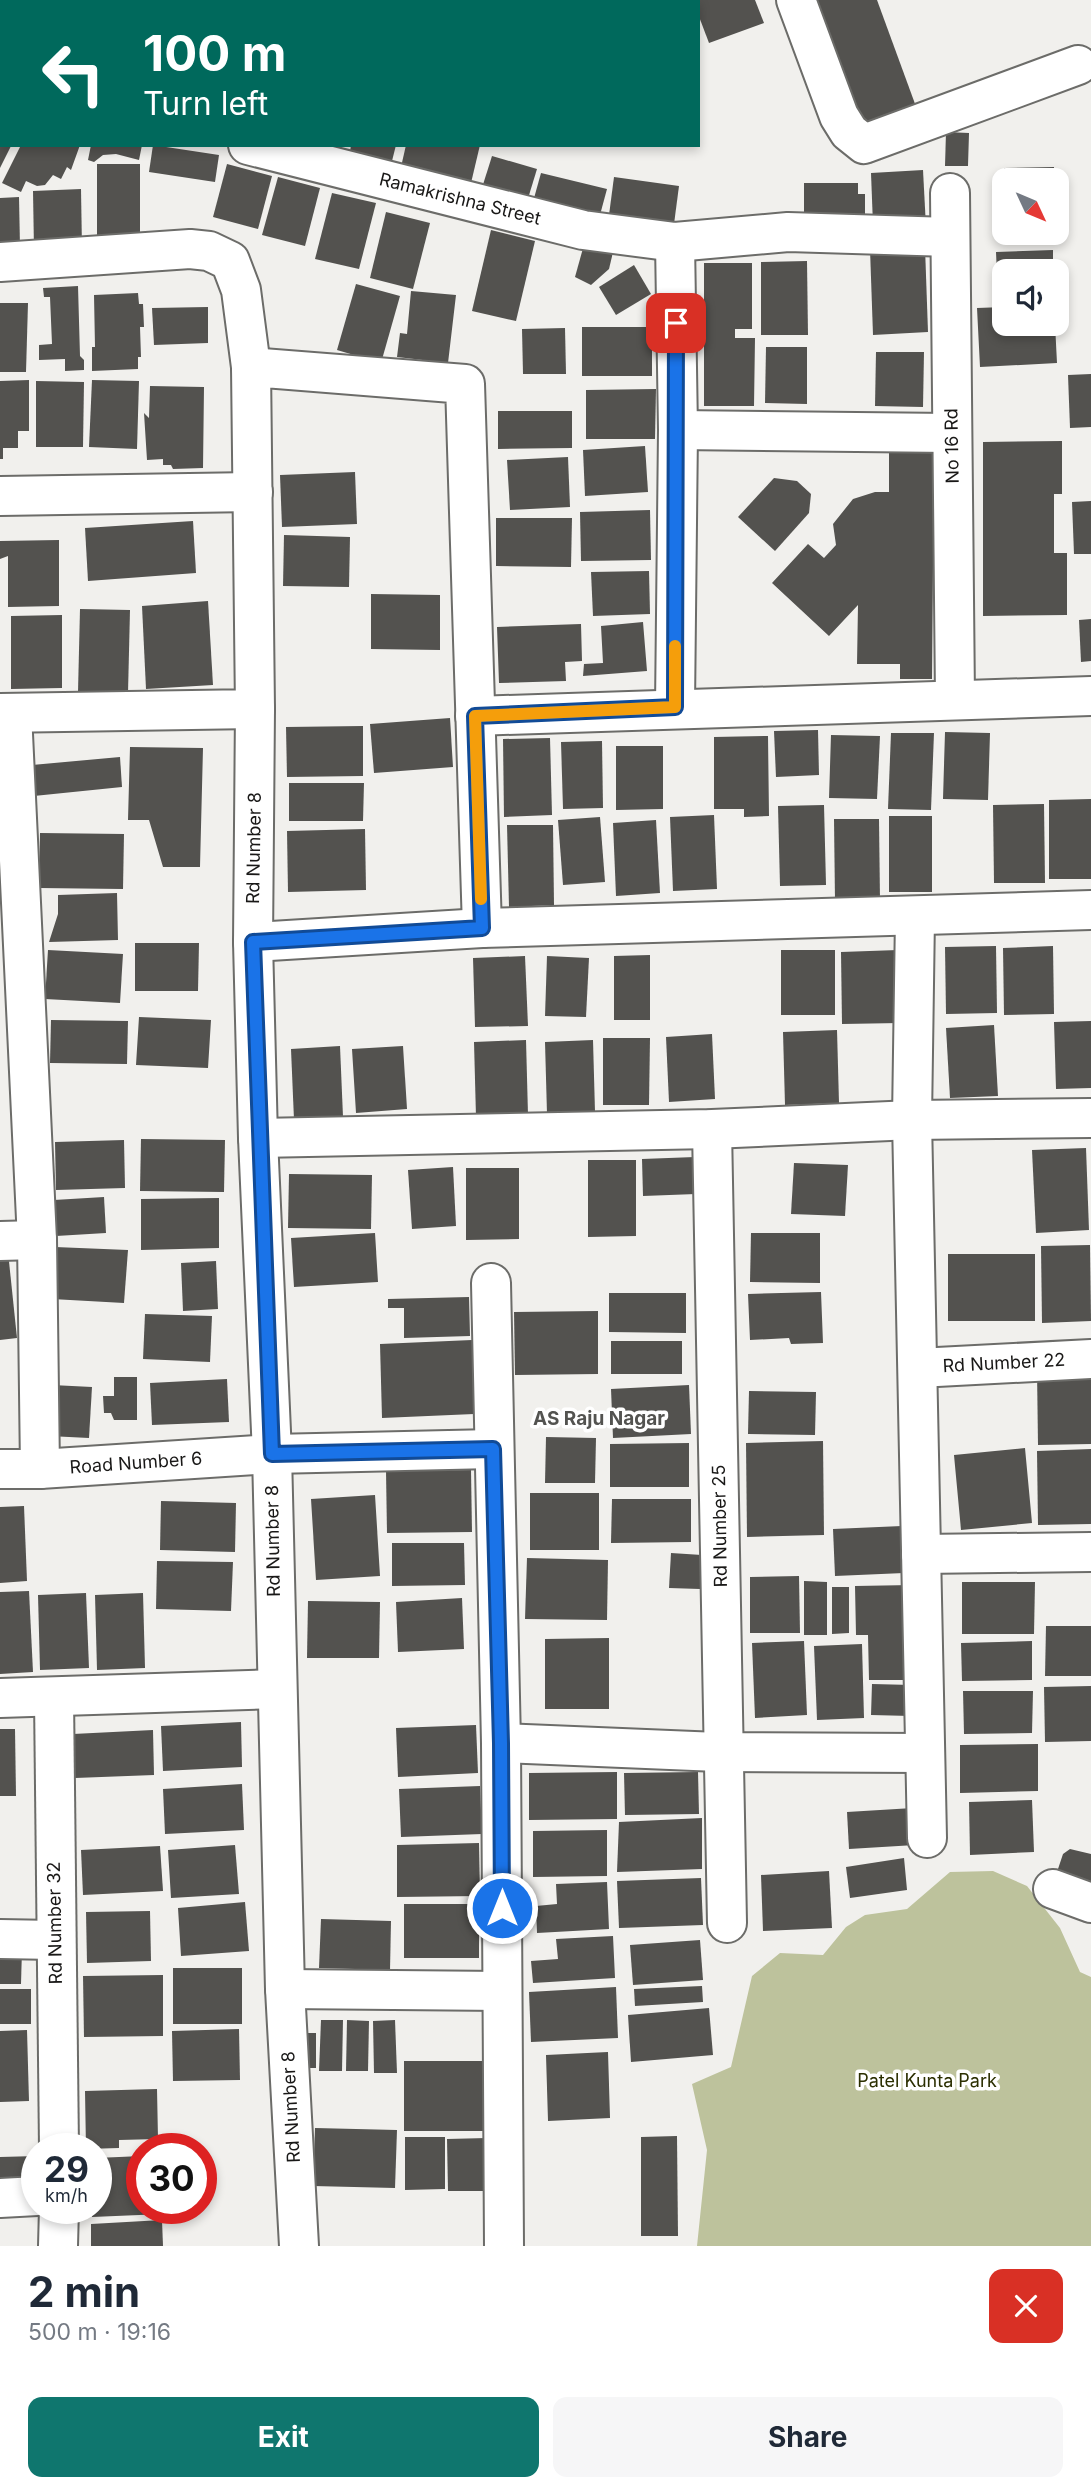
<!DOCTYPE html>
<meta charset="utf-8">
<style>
:root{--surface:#fff;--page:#f6f6f7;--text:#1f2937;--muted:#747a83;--accent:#0f766e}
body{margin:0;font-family:Inter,sans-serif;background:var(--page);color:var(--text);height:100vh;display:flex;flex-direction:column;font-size:26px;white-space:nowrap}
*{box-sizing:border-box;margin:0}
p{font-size:23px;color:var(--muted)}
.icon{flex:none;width:38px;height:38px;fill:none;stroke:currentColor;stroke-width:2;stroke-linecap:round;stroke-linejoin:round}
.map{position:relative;height:2246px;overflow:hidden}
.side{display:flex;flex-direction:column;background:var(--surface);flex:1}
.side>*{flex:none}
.banner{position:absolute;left:0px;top:0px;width:700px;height:147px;box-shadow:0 4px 10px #0003;background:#00695c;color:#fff;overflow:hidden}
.needle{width:46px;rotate:134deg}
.controls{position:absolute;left:992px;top:168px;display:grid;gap:14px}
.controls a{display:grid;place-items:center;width:77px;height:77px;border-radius:14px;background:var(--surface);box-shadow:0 4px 10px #0003;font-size:35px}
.speed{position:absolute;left:21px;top:2133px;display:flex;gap:14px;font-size:35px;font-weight:700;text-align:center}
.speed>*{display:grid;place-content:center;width:91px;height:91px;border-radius:50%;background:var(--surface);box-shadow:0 4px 10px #0003;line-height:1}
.speed small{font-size:18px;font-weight:400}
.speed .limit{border:10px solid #d22;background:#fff;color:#111}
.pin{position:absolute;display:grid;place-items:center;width:60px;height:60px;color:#fff;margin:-30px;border-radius:14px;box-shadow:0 4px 10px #0006}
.me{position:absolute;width:77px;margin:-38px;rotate:0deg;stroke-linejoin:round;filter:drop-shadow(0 0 5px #0008)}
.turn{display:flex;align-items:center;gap:24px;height:147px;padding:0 28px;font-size:32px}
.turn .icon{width:91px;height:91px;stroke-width:2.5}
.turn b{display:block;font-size:49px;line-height:60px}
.round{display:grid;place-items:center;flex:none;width:74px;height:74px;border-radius:14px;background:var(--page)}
.summary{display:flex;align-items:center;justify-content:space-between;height:119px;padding:0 28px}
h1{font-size:42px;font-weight:700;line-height:52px}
.button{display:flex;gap:14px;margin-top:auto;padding:14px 28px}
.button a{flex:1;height:80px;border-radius:14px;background:var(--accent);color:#fff;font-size:28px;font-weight:700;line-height:80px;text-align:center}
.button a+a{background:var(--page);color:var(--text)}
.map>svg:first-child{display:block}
</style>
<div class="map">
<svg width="1091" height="2246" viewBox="0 0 1091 2246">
<rect width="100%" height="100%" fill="#f1f0ed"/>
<path fill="#bdc29c" d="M993 1871 1027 1886 1060 1928 1080 1972 1091 1977V2246H697L707 2150 692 2084 731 2067 752 1976 780 1953 823 1955 846 1927 865 1915 907 1909 950 1872Z"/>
<g fill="#53524f">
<path d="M698 0H755L764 23 709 43 698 14Z"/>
<path d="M816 0H877L918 112 865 132Z"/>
<path d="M946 132 969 133 968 166H945Z"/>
<path d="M0 145 11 146 0 168Z"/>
<path d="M21 145H80L71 170 67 167 61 179 53 175 45 185 37 186 26 181 21 192 2 183Z"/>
<path d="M91 145H142L139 160 116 154 103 155 94 162 88 160Z"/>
<path d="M153 145 219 155 215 182 149 172Z"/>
<path d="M351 145H396L392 161 350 152Z"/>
<path d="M406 145H480L471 183 401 167Z"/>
<path d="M492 156 537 169 526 205 481 191Z"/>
<path d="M97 164H140V236L97 235Z"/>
<path d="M227 164 272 176 258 229 213 217Z"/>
<path d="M1054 167V180H1004V168Z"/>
<path d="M923 170 926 227 873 225 871 173Z"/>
<path d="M541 173 607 189 597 226 531 209Z"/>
<path d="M278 177 320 188 305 246 262 235Z"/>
<path d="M614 177 679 186 674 224 609 215Z"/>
<path d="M804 183H858V194H865V216L804 217Z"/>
<path d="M81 189 82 249 34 250 33 191Z"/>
<path d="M332 193 376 203 359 269 315 259Z"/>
<path d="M19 197 20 247 0 248V198Z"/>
<path d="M386 212 430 223 413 289 370 278Z"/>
<path d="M491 230 535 241 516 321 472 311Z"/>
<path d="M1005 233H1055V237L1005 239Z"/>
<path d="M585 241 614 248 609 269 591 285 575 277Z"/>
<path d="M925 247 928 332 873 335 870 249Z"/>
<path d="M1053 250V271H1004V297L998 298 996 252Z"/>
<path d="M807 261 808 335H761V262Z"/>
<path d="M704 263H752V329H735V338H755L754 406H704Z"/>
<path d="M634 265 651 294 616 315 599 287Z"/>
<path d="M356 284 400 296 381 363 337 350Z"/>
<path d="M78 286 80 356 84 360V370L65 371V359L39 360V345L52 344 50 297H44L43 288Z"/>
<path d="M411 291 456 295 448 363 397 357 400 333 407 334Z"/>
<path d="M138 293 139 304H143L144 327H140L141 357H138V369L92 371V347H95L94 295Z"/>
<path d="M0 303H28L26 372H0Z"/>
<path d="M208 307V343L154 345 152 308Z"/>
<path d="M1004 307V324H1055L1057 363 980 367 977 308Z"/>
<rect x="582" y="327" width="70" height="49"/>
<path d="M565 328 566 374H523L522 329Z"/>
<path d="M766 347H807V404L765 403Z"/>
<path d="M876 352H924L923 407 875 406Z"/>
<path d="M1091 374V427L1070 428 1068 375Z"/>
<path d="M29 380V431H18V448H3V459H0V381Z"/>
<path d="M92 380 139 381 137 449 89 447Z"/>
<path d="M36 381 84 382 83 447H36Z"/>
<path d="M150 386 204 387 203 468 173 469 171 465H163V459L147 460 144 413 149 418Z"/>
<path d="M656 389 655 439H586V390Z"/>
<path d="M498 411H572V448L498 449Z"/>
<path d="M1062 441V494H1054V553H1067V615L983 616V442Z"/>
<path d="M645 446 648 492 585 496 583 450Z"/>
<path d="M934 451 932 679H900V664H857L858 605 829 636 772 583 808 544 824 558 836 545 833 524 853 499 875 492H889V452Z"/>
<path d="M568 457 570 507 510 510 507 460Z"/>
<path d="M355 472 357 524 282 527 280 475Z"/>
<path d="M774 478 797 481 811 494 809 513 775 551 738 517Z"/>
<path d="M1091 501V554H1074L1072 502Z"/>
<path d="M650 510 651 560 581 561 580 512Z"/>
<path d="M496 518H572L571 567 496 566Z"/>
<path d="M193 521 196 573 88 581 85 528Z"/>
<path d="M284 535 350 537 349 587 283 586Z"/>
<path d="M59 540V606L8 607V556L0 559V541Z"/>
<path d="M649 571 650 614 593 616 591 572Z"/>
<path d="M371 594 440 595V650L371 649Z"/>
<path d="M208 601 213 685 146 689 142 606Z"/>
<path d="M80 609 130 610 128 693 78 692Z"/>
<path d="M62 615V688L11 689V616Z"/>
<path d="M1091 619V661L1081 662 1079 620Z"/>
<path d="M643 622 647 671 583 676 584 664 603 663 601 626Z"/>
<path d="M581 624 582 661 565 662 566 681 499 683 497 627Z"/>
<path d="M450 718 453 767 374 773 370 724Z"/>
<path d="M363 726V776L287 777 286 727Z"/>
<path d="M818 730 819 775 776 777 774 731Z"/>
<path d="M945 732 990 733 988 800 943 799Z"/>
<path d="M891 733H934L931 810 888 809Z"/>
<path d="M831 735 880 736 877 799 829 798Z"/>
<path d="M768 736 769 816 744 817V809H714V737Z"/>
<path d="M550 738 552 815 504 817 503 739Z"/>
<path d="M602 741 603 808 563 809 561 742Z"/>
<path d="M616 746H663V809L616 810Z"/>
<path d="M130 747 203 748 200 867H163L149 820H128Z"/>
<path d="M120 757 122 787 24 797 21 766Z"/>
<path d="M289 783H364L363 821H289Z"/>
<path d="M1091 799V879H1049V800Z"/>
<path d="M1044 804 1045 883H994L993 805Z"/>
<path d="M824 805 826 885 780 886 778 806Z"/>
<path d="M714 815 717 889 673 891 670 817Z"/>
<rect x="889" y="816" width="43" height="76"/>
<path d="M600 817 605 882 563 885 558 820Z"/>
<path d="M834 819H879L880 901H835Z"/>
<path d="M656 820 660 893 616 896 613 823Z"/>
<path d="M507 825H553L554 905 509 907Z"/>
<path d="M365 829 366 890 288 892 287 831Z"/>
<path d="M40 833 124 834 123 889 39 888Z"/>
<path d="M117 893 118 940 49 942 58 914V895Z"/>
<path d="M135 943H199L198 991H135Z"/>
<path d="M996 946 997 1013 946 1014 945 947Z"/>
<path d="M1053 946 1054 1014 1004 1015 1003 948Z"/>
<path d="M48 950 123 954 120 1003 45 999Z"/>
<rect x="781" y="950" width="54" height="65"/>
<path d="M898 950 900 1023 842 1024 841 952Z"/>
<path d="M650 955V1020H614V956Z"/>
<path d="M525 956 528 1026 475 1027 473 958Z"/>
<path d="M547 956 589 958 586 1017 545 1016Z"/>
<path d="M139 1017 211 1020 208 1068 136 1065Z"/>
<path d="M51 1020 128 1021 127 1064 50 1063Z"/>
<path d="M1091 1021V1088L1056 1089 1054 1022Z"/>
<path d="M994 1025 998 1096 950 1098 946 1028Z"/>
<path d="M837 1030 839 1103 785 1105 783 1032Z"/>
<path d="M712 1034 715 1099 669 1102 666 1037Z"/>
<path d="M603 1038H650L649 1105H603Z"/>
<path d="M526 1040 528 1115 476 1117 474 1042Z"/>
<path d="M593 1040 595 1112 547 1114 545 1042Z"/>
<path d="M340 1046 343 1117 294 1120 291 1049Z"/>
<path d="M403 1046 407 1109 356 1113 352 1049Z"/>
<path d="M141 1139 225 1140 224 1192 140 1191Z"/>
<path d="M124 1140 125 1188 56 1190 55 1142Z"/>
<path d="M1086 1148 1089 1230 1036 1233 1032 1150Z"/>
<path d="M695 1157 696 1194 643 1196 642 1159Z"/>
<path d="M588 1160H636V1236L588 1237Z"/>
<path d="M794 1163 848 1165 845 1216 791 1214Z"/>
<path d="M453 1167 456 1226 412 1229 408 1170Z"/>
<path d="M466 1168H519V1239L466 1240Z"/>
<path d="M289 1174 372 1175 371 1229 288 1228Z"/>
<path d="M104 1197 106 1233 56 1236 54 1200Z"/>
<path d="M219 1198V1248L141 1250V1199Z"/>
<path d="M375 1233 378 1282 294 1287 291 1238Z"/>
<path d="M751 1233H820V1283L750 1282Z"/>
<path d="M1090 1245 1091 1321 1042 1323 1041 1246Z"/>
<path d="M55 1247 128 1250 124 1303 52 1299Z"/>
<path d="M8 1252 17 1338 0 1340V1253Z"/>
<rect x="948" y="1254" width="87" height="67"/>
<path d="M216 1261 218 1309 183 1311 181 1263Z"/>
<path d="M821 1292 823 1343 791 1344 789 1338 750 1340 748 1294Z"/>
<path d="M609 1293H686V1333L609 1332Z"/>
<path d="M469 1297 470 1336 404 1338V1308H388V1299Z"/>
<path d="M598 1311V1374L515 1375 514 1312Z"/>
<path d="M145 1314 212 1316 210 1362 143 1359Z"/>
<path d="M472 1340 474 1414 382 1418 380 1344Z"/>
<rect x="611" y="1341" width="71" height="33"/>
<path d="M1091 1369V1444L1038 1445 1037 1370Z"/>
<path d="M114 1377H137V1420H114L111 1413H104L103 1396H114Z"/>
<path d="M227 1379 229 1422 152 1425 150 1383Z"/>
<path d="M52 1385 92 1387 89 1438 49 1436Z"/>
<path d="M689 1385 691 1434 613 1438 611 1389Z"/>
<path d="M749 1391 816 1392 815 1435 748 1434Z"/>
<path d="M546 1437 596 1438 595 1483H545Z"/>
<path d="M823 1441 824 1535 747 1537 746 1443Z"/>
<path d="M689 1443V1487H610V1444Z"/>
<path d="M1025 1448 1032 1523 961 1530 954 1455Z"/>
<path d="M1091 1449V1524L1038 1525 1037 1451Z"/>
<path d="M471 1470 472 1532 387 1533 386 1471Z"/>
<rect x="530" y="1493" width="69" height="57"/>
<path d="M375 1495 380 1576 316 1580 311 1499Z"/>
<path d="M612 1499H691V1542L611 1543Z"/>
<path d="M161 1501 236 1503 235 1552 160 1550Z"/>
<path d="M24 1506 27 1581 0 1583V1507Z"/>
<path d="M902 1526 904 1573 835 1576 833 1529Z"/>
<path d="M392 1543H464L465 1585 392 1586Z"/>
<path d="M671 1553 702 1555 700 1589 669 1588Z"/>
<path d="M527 1558 608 1560 607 1620 525 1619Z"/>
<path d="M157 1561 233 1562 231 1611 156 1609Z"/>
<path d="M799 1576 800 1633H750V1577Z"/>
<path d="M804 1581 827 1582V1635H804Z"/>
<path d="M962 1582H1035L1034 1634H962Z"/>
<path d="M912 1585 913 1680H869L868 1635H856L855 1586Z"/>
<path d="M832 1587H849V1633L832 1634Z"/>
<path d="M29 1591 33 1672 0 1674V1592Z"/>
<path d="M86 1593 89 1668 40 1670 38 1595Z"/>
<path d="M143 1593 145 1668 97 1670 95 1595Z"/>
<path d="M462 1598 464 1649 398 1652 396 1602Z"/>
<path d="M308 1601 380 1602 379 1658H307Z"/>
<path d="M1046 1626H1091V1676H1045Z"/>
<path d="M609 1638V1709H545V1639Z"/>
<path d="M804 1641 807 1715 755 1718 752 1643Z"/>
<path d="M1032 1641V1680L962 1681 961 1643Z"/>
<path d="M862 1644 864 1718 817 1720 814 1646Z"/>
<path d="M872 1684 912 1685 911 1716 871 1715Z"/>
<path d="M1091 1686V1741L1045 1742 1044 1687Z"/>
<path d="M963 1691H1033L1032 1733 964 1734Z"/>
<path d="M241 1722 242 1767 163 1771 161 1726Z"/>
<path d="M476 1725 478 1773 398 1777 396 1728Z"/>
<path d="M0 1729H15L16 1796H0Z"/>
<path d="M153 1730 154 1775 75 1778 73 1734Z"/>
<path d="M1038 1744V1791L960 1793V1745Z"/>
<path d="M617 1772V1819L529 1820V1773Z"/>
<path d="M698 1772 699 1814 625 1815 624 1773Z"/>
<path d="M242 1784 244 1830 165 1834 163 1789Z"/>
<path d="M480 1786 482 1834 401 1837 399 1789Z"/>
<path d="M1032 1800 1034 1852 970 1855 969 1802Z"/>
<path d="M913 1808 915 1845 849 1849 847 1812Z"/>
<path d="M702 1818V1869L617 1872 619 1822Z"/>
<path d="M607 1830V1876L533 1877V1831Z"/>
<path d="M479 1843 480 1896 397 1897V1845Z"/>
<path d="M235 1845 239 1894 171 1898 168 1850Z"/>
<path d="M160 1846 163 1891 83 1895 81 1850Z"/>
<path d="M1070 1849 1091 1854V1889L1055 1878 1063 1854Z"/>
<path d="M904 1858 907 1890 850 1898 846 1867Z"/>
<path d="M829 1871 832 1928 763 1931 761 1875Z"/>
<path d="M701 1878 703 1925 619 1928 617 1881Z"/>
<path d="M607 1882 609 1929 537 1933 536 1906 557 1904 556 1884Z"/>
<path d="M245 1902 249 1951 181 1956 178 1908Z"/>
<rect x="404" y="1904" width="75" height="54"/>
<path d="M150 1911 151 1961 87 1963 86 1912Z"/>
<path d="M321 1919 391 1921 390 1970 319 1968Z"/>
<path d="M613 1936 615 1978 533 1983 531 1961 558 1959 556 1939Z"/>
<path d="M700 1940 703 1980 633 1985 630 1945Z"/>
<path d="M0 1948 22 1949 21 1984H0Z"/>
<rect x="173" y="1968" width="69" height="56"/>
<path d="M163 1975V2036L84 2037 83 1976Z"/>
<path d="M702 1986 703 2002 635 2006 634 1989Z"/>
<path d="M616 1987 618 2038 531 2042 529 1992Z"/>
<rect x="0" y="1989" width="31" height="35"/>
<path d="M709 2008 713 2055 631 2062 628 2015Z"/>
<path d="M321 2020H343L342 2071H319Z"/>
<path d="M347 2020 369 2021 368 2071H346Z"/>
<path d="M395 2020 397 2073H374L373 2021Z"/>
<path d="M239 2029 240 2080 173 2081 172 2031Z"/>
<path d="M27 2030 29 2101 0 2102V2031Z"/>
<rect x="295" y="2033" width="21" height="35"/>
<path d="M608 2052 610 2118 548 2121 546 2055Z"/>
<rect x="404" y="2061" width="81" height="70"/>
<path d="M157 2089 158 2139 119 2140V2148L86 2149 85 2091Z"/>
<path d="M315 2128 397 2130 395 2188 313 2186Z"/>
<path d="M677 2136 678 2236H641V2137Z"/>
<path d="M405 2137H445V2189L405 2190Z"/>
<path d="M487 2138 488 2191H448L447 2139Z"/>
<path d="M37 2156V2182L0 2183V2157Z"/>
<path d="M142 2156V2208H163V2214L92 2217V2208H96V2158Z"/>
<path d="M162 2220 163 2246H91V2224Z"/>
</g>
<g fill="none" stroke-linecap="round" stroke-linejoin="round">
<g stroke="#6c6c69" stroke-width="42">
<g id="minor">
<path d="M796 0 839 116 849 132 864 144 1078 65"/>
<path d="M353 2 358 0"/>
<path d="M0 57 2 58"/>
<path d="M248 145 583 230 675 242 788 232 950 237"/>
<path d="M950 193 955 699"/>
<path d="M0 262 190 249 209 251 230 261 241 290 251 367"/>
<path d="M678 430 951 433"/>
<path d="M0 496 253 492"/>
<path d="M675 707 678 430 675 242"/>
<path d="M255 709 253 942 258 1138 272 1454 285 1989 299 2246"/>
<path d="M0 713 255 709 251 367 465 384 482 928"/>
<path d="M12 713 37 1240 40 1469"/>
<path d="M475 716 1091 696"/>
<path d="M915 916 912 1120 927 1838"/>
<path d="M253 942 482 928 1091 910"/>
<path d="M712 1129 727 1923"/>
<path d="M258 1138 712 1129 912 1120 1091 1118"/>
<path d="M0 1241 37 1240"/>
<path d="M491 1283 501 1743 504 2246"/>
<path d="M918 1368 1091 1359"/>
<path d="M0 1469H40L272 1454 493 1449"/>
<path d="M921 1554 1091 1552"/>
<path d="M54 1697 59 2149"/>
<path d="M0 1698 276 1689"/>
<path d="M501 1743 718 1752 925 1753"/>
<path d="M1053 1889 1091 1903"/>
<path d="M0 1939 55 1940"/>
<path d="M285 1989 502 1991"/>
<path d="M0 2198 37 2196"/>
<path d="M58 2246 59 2208"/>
</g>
</g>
<use href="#minor" stroke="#fff" stroke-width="38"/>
</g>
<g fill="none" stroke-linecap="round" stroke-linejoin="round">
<g stroke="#114b97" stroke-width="18">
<path id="route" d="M502 1908 501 1743 493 1449 272 1454 253 942 482 928 475 716 675 707 676 323"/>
</g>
<use href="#route" stroke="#1a73e8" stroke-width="12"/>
<path stroke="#f59e0b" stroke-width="12" d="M481 899 475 716 675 707V646"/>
</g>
<g text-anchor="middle" stroke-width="7" stroke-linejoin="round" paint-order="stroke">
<g font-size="18" fill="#191817" stroke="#fff">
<text transform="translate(460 199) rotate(14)" y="6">Ramakrishna Street</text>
<text transform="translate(952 446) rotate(-91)" y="6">No 16 Rd</text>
<text transform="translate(254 848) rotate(-89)" y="6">Rd Number 8</text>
<text transform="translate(1004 1363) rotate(-3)" y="6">Rd Number 22</text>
<text transform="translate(136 1463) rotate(-4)" y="6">Road Number 6</text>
<text transform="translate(720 1526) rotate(-91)" y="6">Rd Number 25</text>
<text transform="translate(273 1541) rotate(-91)" y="6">Rd Number 8</text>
<text transform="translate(55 1923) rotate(-91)" y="6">Rd Number 32</text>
<text transform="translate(291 2107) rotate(-93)" y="6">Rd Number 8</text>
</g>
<g font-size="18" fill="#2b2f01" stroke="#fff">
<text x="927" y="2087">Patel Kunta Park</text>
</g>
<g font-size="19" font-weight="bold" fill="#535350" stroke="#fff">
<text x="599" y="1425">AS Raju Nagar</text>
</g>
</g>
</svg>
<div class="controls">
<a><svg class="needle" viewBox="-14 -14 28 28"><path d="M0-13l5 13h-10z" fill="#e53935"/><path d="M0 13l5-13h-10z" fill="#747a83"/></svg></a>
<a><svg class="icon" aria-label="sound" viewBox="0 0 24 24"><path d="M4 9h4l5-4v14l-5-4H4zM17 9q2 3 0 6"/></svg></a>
</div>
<div class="speed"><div>29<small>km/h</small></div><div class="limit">30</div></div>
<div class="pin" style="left:676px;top:323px;background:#d93025"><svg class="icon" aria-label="arrive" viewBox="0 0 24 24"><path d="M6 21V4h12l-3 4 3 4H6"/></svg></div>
<svg class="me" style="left:502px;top:1908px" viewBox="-20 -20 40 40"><circle r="17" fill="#1a73e8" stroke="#fff" stroke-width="3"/><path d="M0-11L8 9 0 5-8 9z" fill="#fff"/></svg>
<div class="banner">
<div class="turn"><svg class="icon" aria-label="left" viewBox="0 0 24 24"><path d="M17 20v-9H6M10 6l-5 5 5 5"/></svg><div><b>100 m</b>Turn left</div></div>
</div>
</div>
<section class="side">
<div class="summary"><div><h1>2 min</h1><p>500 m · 19:16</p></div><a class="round" style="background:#d93025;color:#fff"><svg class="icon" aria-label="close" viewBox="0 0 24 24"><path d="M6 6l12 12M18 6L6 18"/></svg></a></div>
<div class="button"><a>Exit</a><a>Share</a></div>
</section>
